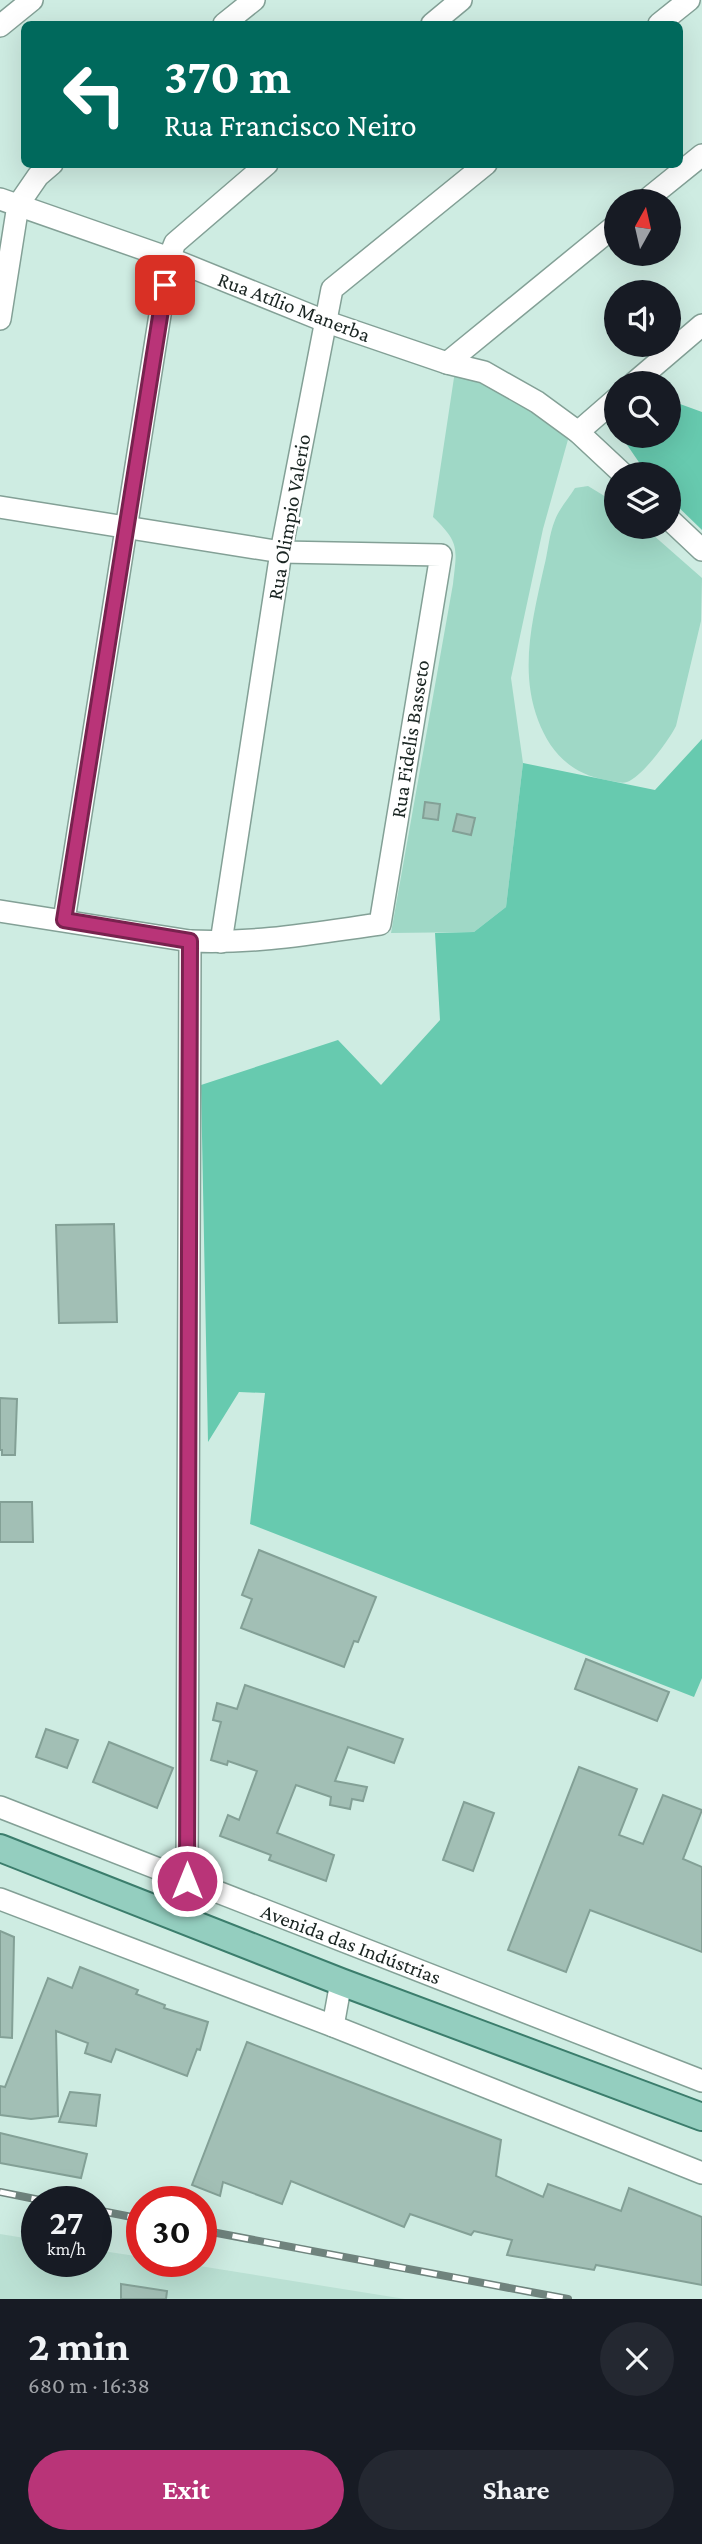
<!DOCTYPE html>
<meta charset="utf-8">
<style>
:root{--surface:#171b24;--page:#242831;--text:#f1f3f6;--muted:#9ea1a6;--accent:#b93478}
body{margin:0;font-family:"Crimson Pro",serif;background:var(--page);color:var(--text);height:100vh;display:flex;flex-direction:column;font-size:26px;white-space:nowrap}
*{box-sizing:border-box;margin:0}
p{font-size:23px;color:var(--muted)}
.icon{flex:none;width:38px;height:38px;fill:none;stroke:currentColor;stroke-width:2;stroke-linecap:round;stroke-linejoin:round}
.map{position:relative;height:2299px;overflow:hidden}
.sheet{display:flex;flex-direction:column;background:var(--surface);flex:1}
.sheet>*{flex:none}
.top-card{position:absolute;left:21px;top:21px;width:662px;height:147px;border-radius:10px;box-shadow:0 7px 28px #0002;background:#00695c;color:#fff;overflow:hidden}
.needle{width:46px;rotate:8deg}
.tools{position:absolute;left:604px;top:189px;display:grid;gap:14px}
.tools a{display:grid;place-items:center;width:77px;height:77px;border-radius:50%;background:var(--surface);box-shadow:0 7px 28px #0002;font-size:35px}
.speed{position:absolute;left:21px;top:2186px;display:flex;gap:14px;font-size:35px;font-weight:700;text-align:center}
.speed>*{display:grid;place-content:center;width:91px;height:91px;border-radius:50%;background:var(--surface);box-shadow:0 7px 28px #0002;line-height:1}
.speed small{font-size:18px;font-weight:400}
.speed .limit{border:10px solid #d22;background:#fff;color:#111}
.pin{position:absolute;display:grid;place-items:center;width:60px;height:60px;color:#fff;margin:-30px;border-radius:14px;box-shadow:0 4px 10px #0006}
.me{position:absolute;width:77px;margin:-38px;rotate:0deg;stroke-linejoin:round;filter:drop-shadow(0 0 5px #0008)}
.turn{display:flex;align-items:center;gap:24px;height:147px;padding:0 28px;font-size:32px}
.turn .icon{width:91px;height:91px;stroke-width:2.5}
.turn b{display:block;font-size:49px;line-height:60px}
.round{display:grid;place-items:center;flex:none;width:74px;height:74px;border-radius:37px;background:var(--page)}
.summary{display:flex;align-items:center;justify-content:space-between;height:119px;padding:0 28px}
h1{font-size:42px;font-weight:700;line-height:52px}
.button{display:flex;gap:14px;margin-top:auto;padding:14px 28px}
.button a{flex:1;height:80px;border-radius:42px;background:var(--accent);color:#fff;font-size:28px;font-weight:700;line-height:80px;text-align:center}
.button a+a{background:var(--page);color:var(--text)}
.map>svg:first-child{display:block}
</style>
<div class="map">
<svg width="702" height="2299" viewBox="0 0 702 2299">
<rect width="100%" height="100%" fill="#ceece2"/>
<path fill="#bae0d3" d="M0 2234 37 2240V2261H96V2250L142 2257V2261H168L405 2299H0Z"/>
<g fill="#9fd8c6">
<path d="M455 371 519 395 569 436 543 529 511 678 523 763 506 907 474 932 391 933 453 584C457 548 460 543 433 517Z"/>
<path d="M588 486 616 503V527H644L702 578 701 621 676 726C669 740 642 777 627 782 621 784 613 781 606 780 571 774 550 752 538 720 519 669 533 617 544 567 548 552 549 534 555 520 559 509 569 498 575 488Z"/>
</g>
<g fill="#67caaf">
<path d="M669 400 702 412V530L669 498 668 474H647L621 436H668Z"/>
<path d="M702 739V1678L694 1697 250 1524 265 1393 239 1392 208 1442 201 1085 338 1040 381 1085 440 1020 435 933 474 932 506 907 523 763 655 790Z"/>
</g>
<g fill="#a2bfb5" stroke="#83a096" stroke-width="2">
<path d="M425 802 440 804 438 820 423 818Z"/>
<path d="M457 814 475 818 471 835 453 831Z"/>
<path d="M114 1224 117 1322 59 1323 56 1225Z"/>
<path d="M0 1398 17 1399 15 1455H2V1450H0Z"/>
<path d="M0 1502H32L33 1542H0Z"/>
<path d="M259 1550 376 1597 358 1642 354 1641 344 1667 241 1628 252 1599 242 1595Z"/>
<path d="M586 1659 669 1692 657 1721 575 1689Z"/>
<path d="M245 1685 403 1739 394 1763 348 1747 335 1781 367 1787 363 1801 352 1799 350 1809 330 1805 331 1797 296 1785 277 1833 334 1855 326 1881 269 1860 271 1855 220 1836 228 1815 239 1820 257 1771 228 1761 227 1765 211 1760 221 1722 213 1720 217 1703 237 1709Z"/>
<path d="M46 1729 78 1740 67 1768 36 1757Z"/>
<path d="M109 1742 173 1768 157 1808 93 1782Z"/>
<path d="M579 1767 637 1789 619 1835 643 1844 663 1795 702 1810 683 1859 702 1867V1952L590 1910 566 1972 508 1950Z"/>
<path d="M464 1802 494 1813 473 1871 443 1860Z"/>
<path d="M0 1931 14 1937 12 2038 0 2037Z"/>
<path d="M80 1967 138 1990 136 1994 165 2005 164 2008 208 2022 200 2050 197 2049 187 2076 116 2049 111 2062 85 2053 88 2043 56 2031 58 2116 31 2119 0 2115V2086L5 2087 48 1978 72 1988Z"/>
<path d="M247 2042 501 2140 496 2176 543 2197 548 2184 621 2211 629 2188 702 2217V2285L596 2265 594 2270 507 2255 512 2240 474 2231 471 2235 410 2214 404 2227 291 2181 282 2204 223 2182 220 2196 192 2185Z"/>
<path d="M70 2092 100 2095 96 2126 59 2122Z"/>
<path d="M0 2133 87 2154 81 2178 0 2163Z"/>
<path d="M121 2284 167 2291 166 2299H121Z"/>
</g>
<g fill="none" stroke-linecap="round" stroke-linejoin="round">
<g stroke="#83a096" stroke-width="24">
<g id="minor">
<path d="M224 24 254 0"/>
<path d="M432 24 461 0"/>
<path d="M659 24 689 0"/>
<path d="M0 26 32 0"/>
<path d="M0 199 169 258 327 322 447 363 484 372 537 402 578 432 623 474"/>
<path d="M645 201 702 155"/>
<path d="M0 319 18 205 38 176 52 164"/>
<path d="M447 363 616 225"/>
<path d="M634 383 702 325"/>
<path d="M578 432 616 399"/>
<path d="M0 507 281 552 441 555 380 924C315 933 255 944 190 941L0 911"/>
<path d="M668 518 702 550"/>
<path d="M64 920 169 258 175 243 267 164"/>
<path d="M221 942 281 552 332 289 486 164"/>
<path d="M0 1807 702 2081"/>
<path d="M187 1881 190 941"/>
<path d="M0 1899 333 2026 702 2173"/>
<path d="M333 2026 341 1982"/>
</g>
</g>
<g stroke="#3b7d6c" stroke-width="30">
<path id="major" d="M0 1848 341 1982 702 2117"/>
</g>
<use href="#minor" stroke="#fff" stroke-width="21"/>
<use href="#major" stroke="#94cebf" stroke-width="26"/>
<g stroke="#6f837d" stroke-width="8">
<g id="rail">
<path d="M0 2192 50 2202"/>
<path d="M96 2210 142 2219"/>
<path d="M201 2230 568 2299"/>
</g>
</g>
<use href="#rail" stroke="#fff" stroke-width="5" stroke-dasharray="16" stroke-linecap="butt"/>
</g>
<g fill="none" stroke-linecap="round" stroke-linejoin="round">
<g stroke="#78224e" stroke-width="18">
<path id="route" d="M165 285 64 920 190 941 187 1881"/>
</g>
<use href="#route" stroke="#b93478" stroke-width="12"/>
</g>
<g text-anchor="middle" stroke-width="5" stroke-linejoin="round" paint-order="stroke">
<g font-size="21" fill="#1a2522" stroke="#fff">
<text transform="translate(294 307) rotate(21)" y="7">Rua Atílio Manerba</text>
<text transform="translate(289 517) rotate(-80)" y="7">Rua Olimpio Valerio</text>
<text transform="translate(410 739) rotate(-81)" y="7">Rua Fidelis Basseto</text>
<text transform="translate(351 1944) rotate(21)" y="7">Avenida das Indústrias</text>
</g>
</g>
</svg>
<div class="tools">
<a><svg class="needle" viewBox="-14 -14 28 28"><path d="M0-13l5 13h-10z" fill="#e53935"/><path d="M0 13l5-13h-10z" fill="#9ea1a6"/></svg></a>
<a><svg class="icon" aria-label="sound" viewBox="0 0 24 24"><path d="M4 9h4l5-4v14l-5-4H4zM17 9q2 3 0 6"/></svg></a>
<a><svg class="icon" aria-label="search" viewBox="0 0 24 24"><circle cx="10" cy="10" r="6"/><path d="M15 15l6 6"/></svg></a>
<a><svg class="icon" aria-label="layers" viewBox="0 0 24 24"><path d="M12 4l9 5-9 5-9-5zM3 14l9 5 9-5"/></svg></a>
</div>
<div class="speed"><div>27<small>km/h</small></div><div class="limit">30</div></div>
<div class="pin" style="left:165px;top:285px;background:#d93025"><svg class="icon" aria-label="arrive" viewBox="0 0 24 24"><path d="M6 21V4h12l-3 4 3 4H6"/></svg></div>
<svg class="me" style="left:187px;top:1881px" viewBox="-20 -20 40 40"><circle r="17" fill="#b93478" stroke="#fff" stroke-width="3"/><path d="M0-11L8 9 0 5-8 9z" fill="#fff"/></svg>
<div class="top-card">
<div class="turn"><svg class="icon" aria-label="left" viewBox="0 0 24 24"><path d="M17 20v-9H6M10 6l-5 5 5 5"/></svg><div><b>370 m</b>Rua Francisco Neiro</div></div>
</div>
</div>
<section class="sheet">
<div class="summary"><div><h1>2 min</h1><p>680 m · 16:38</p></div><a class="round"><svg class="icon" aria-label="close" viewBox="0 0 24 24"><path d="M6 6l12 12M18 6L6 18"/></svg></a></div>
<div class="button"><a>Exit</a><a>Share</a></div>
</section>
